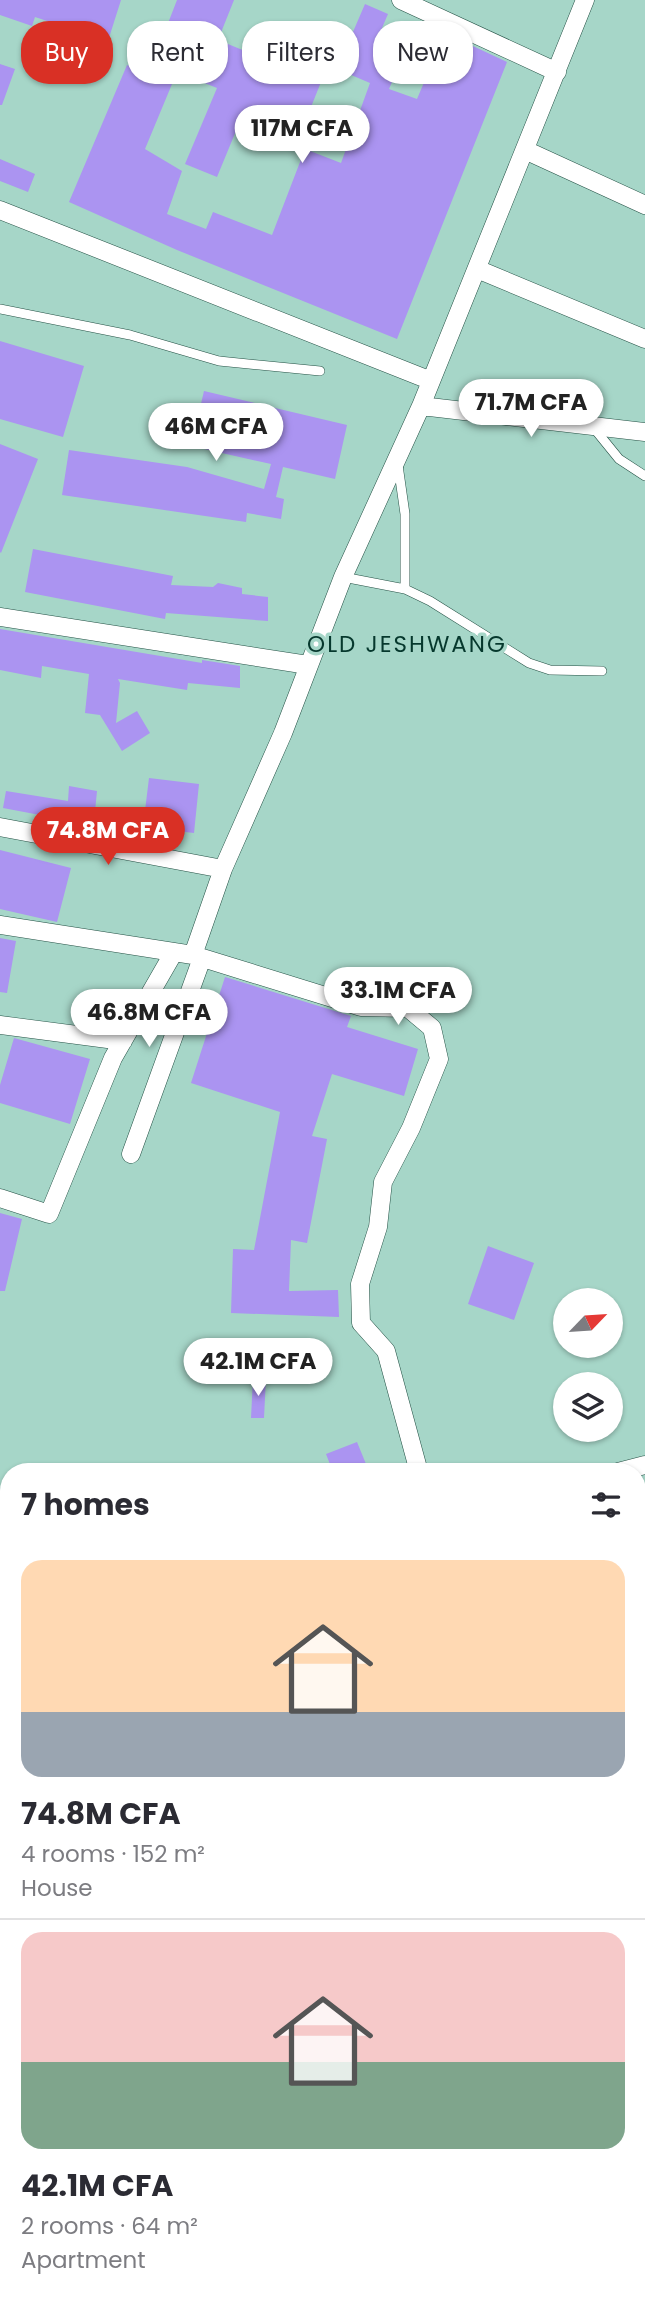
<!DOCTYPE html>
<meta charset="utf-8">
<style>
:root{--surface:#fff;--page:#f2f2f3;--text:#2b2b33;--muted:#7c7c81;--line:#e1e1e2;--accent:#d93025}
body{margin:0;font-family:Poppins,sans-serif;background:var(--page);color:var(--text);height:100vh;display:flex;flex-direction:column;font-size:26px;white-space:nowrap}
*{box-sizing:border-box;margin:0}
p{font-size:23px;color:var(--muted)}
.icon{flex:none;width:38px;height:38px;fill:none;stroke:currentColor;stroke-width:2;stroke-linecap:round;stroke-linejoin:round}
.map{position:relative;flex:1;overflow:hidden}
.sheet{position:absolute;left:0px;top:1463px;width:646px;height:842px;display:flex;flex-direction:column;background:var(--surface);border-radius:28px 28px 0 0;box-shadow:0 2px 5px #0004}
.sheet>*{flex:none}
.hud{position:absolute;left:21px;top:21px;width:604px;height:63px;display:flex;gap:14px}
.needle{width:46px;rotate:65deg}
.tools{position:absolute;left:553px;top:1288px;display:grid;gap:14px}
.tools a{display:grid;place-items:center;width:70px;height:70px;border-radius:50%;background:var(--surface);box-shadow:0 2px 5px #0004;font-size:35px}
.price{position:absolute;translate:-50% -60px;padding:0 16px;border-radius:24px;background:#fff;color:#222;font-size:23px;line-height:46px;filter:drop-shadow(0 2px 4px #0008)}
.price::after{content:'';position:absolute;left:50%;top:42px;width:21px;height:16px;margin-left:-10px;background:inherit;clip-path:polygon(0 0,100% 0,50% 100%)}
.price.on{background:var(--accent);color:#fff}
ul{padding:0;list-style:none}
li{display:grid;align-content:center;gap:14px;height:371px;padding:0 21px}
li+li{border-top:2px solid var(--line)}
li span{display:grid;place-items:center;height:217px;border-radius:21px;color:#555}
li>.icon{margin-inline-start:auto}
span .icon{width:126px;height:126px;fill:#fffc;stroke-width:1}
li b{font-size:30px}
h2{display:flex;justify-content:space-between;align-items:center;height:84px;padding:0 21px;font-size:30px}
.pill{padding:0 24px;border-radius:28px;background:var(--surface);box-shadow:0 2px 5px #0004;font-size:24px;line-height:63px}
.pill.on{background:var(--accent);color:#fff}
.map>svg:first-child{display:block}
.green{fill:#d38b5a}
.water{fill:#889119}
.building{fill:#ab94f1}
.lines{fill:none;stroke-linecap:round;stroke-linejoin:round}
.lane-casing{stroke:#245145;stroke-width:10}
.street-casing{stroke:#245145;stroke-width:19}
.lane{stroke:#fff;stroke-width:9}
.street{stroke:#fff;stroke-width:18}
.labels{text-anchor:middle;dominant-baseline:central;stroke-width:7;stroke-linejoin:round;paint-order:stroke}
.neighbourhood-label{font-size:23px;letter-spacing:2px;fill:#06382d;stroke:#a6d6c8}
</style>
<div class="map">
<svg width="645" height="2304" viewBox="0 0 645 2304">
<rect width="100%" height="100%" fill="#a6d6c8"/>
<path class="green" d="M0,1669L9,1673V1769L0,1759Z
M637,1907L645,1911V2304H0L9,2296H637Z"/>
<path class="water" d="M0,1759L9,1769V2296H49L44,2304H0Z"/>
<path class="building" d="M0,0H121L108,41L35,17L32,26L0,15Z
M177,0H234L218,40L321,82L299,137L243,114L217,177L185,164L217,88L177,72L145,149L182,171L167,214L206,229L213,212L272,235L305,149L341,163L370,83L337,69L365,4L388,14L376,42L382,45L379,52L401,61L389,89L417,99L445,33L507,62L397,339L177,250L69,202L127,65L148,75Z
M0,64L15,69L2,105H0Z
M0,159L35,174L28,192L0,181Z
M0,341L84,366L63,437L0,419Z
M204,391L347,425L335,479L283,467L276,497L284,499L281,519L247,513L246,522L62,495L69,450L187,467L264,489L271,464L191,446Z
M0,444L38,459L1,553L0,552Z
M33,549L173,576L171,585L213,587L218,583L242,588V594L268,597V621L166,613L165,619L25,592Z
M0,629L202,663V660L240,666V688L188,683L187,690L118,679L120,683L116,723L137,711L150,733L122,751L100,715L85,713L89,674L42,666L41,678L0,670Z
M149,778L199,784L194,833L143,827Z
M69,786L97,791L94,822L62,813L61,819L3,808L6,791L68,801Z
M0,850L71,868L57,922L0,909Z
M0,938L16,941L7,993L0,992Z
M225,977L351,1016L347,1027L418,1049L404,1096L332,1074L312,1136L327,1139L307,1243L291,1240L289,1291L338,1290L339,1317L231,1313L233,1249L254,1250L280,1112L191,1083Z
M14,1038L90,1059L70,1124L0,1103V1085Z
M0,1213L22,1219L5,1291H0Z
M488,1246L534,1263L514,1320L468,1304Z
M253,1377L266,1378L264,1418H251Z
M357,1442L366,1464L345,1472H333L326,1454Z"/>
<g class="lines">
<defs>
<path id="lane" d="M0,309L130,335L219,361L320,371
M593,427L619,459L645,476
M398,465L405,514V589
M343,577L405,589L430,601L529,663L550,670L602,671"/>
<path id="street" d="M401,0L557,72
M525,150L645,205
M0,210L429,380
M477,269L645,339
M421,406L645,432
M0,617L308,665
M0,827L223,869
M0,925L193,955L361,1007L408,1008L432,1028L439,1059L411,1128L383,1182L378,1227L360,1284L361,1323L386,1351L419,1472
M193,955L223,869L283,733L343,577L421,406L585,0
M0,1025L123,1041
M131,1154L202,958
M0,1198L49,1214L113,1058L174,952
M618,1472L645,1465
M0,1661L9,1666
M0,1680L9,1677"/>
</defs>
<use href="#lane" class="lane-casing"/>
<use href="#street" class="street-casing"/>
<use href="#lane" class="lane"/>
<use href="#street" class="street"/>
</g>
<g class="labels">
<g class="neighbourhood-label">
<text x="407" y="644">OLD JESHWANG</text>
</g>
</g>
</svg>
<div class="tools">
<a><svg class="needle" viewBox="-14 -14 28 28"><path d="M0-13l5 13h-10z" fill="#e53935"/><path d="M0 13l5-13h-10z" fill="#7c7c81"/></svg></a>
<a><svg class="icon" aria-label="layers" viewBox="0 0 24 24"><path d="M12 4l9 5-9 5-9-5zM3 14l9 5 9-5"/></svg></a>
</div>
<b class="price" style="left:302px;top:165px">117M CFA</b>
<b class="price" style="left:531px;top:439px">71.7M CFA</b>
<b class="price" style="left:216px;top:463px">46M CFA</b>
<b class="price on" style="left:108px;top:867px">74.8M CFA</b>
<b class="price" style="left:398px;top:1027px">33.1M CFA</b>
<b class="price" style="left:149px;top:1049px">46.8M CFA</b>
<b class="price" style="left:258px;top:1398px">42.1M CFA</b>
<div class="hud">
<a class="pill on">Buy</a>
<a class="pill">Rent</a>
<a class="pill">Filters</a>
<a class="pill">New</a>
</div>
<section class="sheet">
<h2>7 homes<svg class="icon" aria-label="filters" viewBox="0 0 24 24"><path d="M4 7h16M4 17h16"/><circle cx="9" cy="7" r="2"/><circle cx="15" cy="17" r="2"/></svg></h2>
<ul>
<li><span style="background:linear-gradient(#ffd9b3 70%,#9aa5b1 0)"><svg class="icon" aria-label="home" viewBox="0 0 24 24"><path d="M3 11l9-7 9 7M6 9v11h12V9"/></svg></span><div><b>74.8M CFA</b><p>4 rooms · 152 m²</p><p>House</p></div></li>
<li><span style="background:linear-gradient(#f6c9c9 60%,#7fa58c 0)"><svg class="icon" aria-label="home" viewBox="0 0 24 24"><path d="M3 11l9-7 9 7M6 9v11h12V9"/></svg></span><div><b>42.1M CFA</b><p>2 rooms · 64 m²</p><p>Apartment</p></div></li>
</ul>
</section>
</div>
